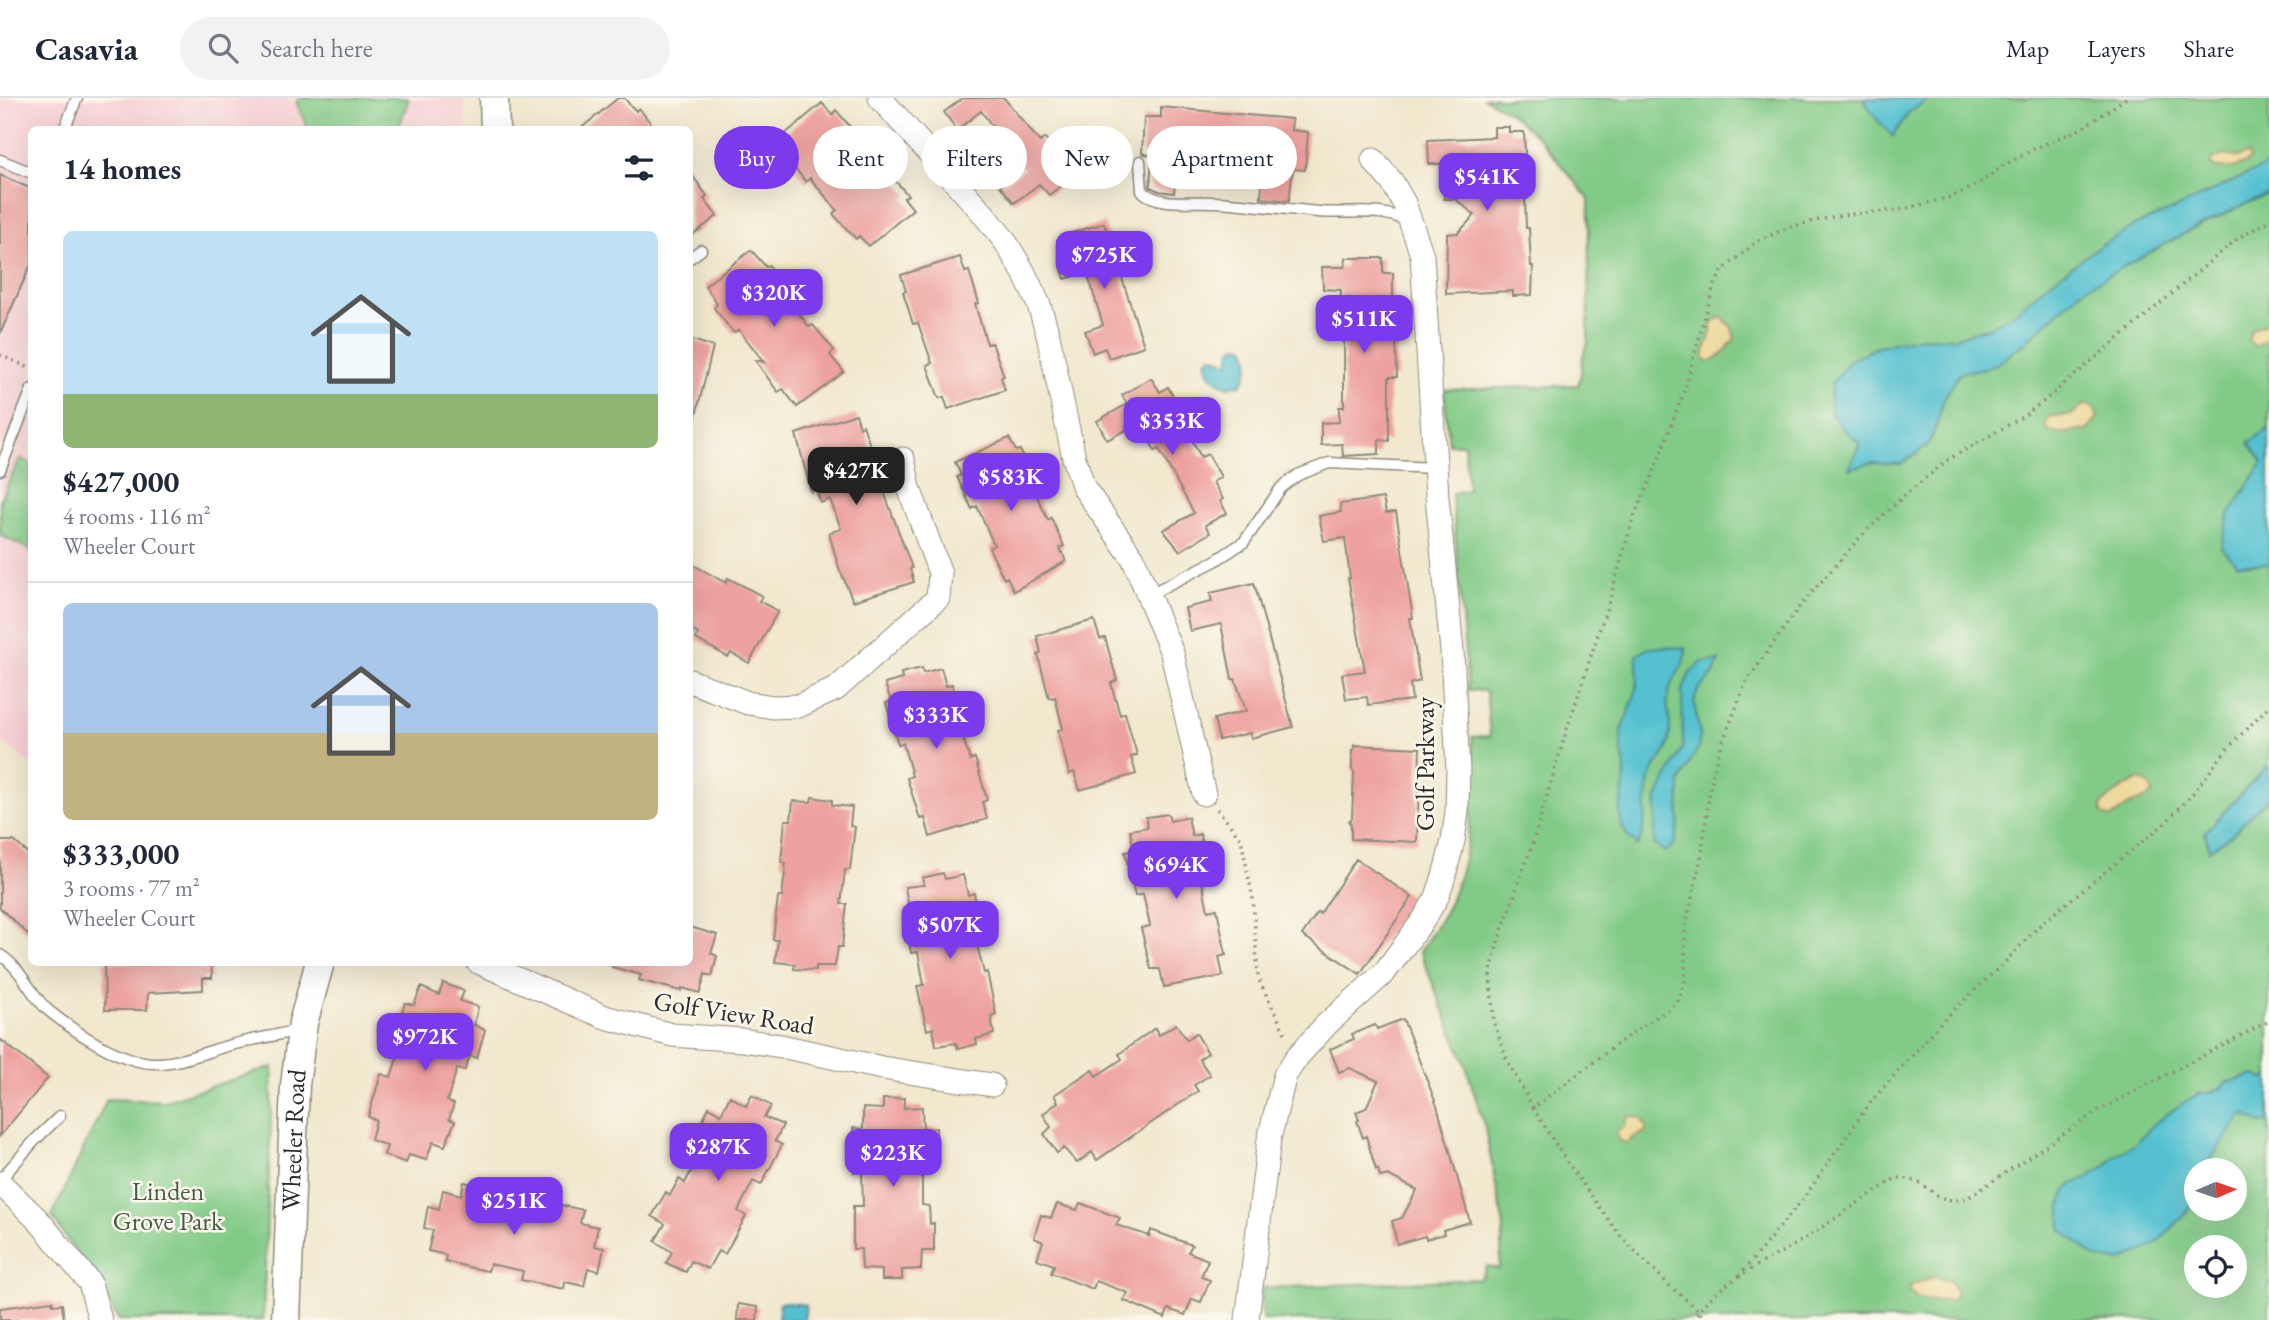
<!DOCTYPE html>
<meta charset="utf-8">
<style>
:root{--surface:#fff;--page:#f2f2f3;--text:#1f2937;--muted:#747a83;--line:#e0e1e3;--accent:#7c3aed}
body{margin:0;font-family:"EB Garamond",serif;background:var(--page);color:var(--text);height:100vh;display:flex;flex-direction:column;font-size:26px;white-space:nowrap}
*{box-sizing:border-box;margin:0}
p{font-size:23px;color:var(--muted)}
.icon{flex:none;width:38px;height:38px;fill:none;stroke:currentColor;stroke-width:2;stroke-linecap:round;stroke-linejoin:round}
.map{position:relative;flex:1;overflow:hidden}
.side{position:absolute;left:28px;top:28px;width:665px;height:840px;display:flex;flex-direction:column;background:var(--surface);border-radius:10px;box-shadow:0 7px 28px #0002}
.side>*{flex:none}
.banner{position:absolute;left:714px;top:28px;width:665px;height:63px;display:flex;gap:14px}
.needle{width:46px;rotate:88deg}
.tools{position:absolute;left:2184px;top:1060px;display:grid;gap:14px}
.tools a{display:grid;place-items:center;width:63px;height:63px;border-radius:50%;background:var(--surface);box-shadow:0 7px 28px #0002;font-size:35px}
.price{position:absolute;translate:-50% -60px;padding:0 16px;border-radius:14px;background:var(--accent);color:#fff;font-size:23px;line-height:46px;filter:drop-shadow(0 2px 4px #0008)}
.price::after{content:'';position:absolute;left:50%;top:42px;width:21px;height:16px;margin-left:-10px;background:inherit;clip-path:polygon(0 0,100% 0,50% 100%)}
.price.current{background:#222;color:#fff}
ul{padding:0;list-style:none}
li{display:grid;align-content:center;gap:14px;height:371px;padding:0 35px}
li+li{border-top:2px solid var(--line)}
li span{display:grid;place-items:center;height:217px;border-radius:10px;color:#555}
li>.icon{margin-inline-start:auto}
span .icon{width:126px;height:126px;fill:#fffc;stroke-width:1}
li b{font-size:30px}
h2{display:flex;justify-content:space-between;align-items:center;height:84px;padding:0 35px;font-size:30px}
.tag{padding:0 24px;border-radius:32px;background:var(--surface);box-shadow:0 7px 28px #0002;font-size:24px;line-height:63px}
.tag.current{background:var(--accent);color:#fff}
header{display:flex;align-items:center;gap:42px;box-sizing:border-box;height:98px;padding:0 35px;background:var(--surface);border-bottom:2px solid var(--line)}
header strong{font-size:33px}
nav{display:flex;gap:38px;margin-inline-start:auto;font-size:24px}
.search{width:490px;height:63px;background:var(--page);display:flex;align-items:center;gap:18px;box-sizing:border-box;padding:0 24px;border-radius:38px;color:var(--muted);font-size:26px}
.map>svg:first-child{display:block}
.built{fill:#f7cfd4}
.green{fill:#82cb87;stroke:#567b59;stroke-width:2;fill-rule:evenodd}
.sand{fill:#eeda9e;stroke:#8c8264;stroke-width:2}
.water{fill:#55c1d0;stroke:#40767e;stroke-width:2}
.building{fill:#eea29f}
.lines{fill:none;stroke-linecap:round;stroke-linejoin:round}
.service-casing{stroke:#8e8a7c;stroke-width:13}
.minor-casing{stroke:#8e8a7c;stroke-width:25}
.tertiary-casing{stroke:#8e8a7c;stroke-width:31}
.path{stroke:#8e8a7c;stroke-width:3.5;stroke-dasharray:2 5;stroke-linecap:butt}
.service{stroke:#fff;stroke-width:10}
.minor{stroke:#fff;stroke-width:23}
.tertiary{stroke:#fff;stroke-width:28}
.labels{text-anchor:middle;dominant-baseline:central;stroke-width:5;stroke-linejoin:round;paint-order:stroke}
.street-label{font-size:26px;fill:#2b2b2b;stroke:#fbf7ec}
.park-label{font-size:26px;fill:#455b47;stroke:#fbf7ec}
</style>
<header>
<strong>Casavia</strong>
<div class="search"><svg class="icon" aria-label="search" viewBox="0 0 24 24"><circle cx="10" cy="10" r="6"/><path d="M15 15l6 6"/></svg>Search here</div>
<nav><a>Map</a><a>Layers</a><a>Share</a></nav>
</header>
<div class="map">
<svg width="2269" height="1222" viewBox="0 0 2269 1222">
<rect width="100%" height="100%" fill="#fbf7ec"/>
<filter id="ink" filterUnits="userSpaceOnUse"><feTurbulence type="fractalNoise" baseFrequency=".0143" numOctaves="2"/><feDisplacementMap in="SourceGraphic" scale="14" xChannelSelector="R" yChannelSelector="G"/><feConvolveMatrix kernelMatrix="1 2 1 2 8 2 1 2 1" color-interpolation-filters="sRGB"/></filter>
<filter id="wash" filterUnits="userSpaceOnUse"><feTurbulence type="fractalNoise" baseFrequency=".00686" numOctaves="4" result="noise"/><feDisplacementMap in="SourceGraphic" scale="28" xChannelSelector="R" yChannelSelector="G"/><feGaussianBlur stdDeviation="1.57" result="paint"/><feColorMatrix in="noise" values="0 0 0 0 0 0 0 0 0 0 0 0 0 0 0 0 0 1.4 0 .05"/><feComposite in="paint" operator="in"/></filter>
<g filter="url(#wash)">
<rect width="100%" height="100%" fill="#f1e8ce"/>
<path class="built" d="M0,0H464L466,31L32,32L31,667L0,641Z"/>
<path class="green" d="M298,0H409L398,31L308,32L297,6Z
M1484,0H2269V1222H1262V1190L1480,1181L1487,1168L1499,1171L1504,1129L1485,1030L1465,965L1420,854C1428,840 1438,826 1446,812C1472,760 1475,696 1472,639L1490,638L1486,593L1468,592L1452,395L1468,392L1464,346H1449L1444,292L1578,287C1584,272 1580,256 1588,245L1589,101L1540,41L1509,14ZM2196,1073H2235V1111H2196ZM2196,1150H2235V1188H2196Z
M20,360L31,366V452L0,437V403Z
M273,969L263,1222H119L52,1118L107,1001L165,1003Z"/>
<path class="sand" d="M2248,56L2250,62C2241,70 2222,73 2211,68V63L2222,57L2237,59Z
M1722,219L1732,230L1735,240L1721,258L1709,264L1704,260C1705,247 1712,237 1713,224Z
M2266,225L2269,227V239L2256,249L2248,242L2252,232Z
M2085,306L2094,310L2098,320L2086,332C2072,333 2055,340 2046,330V324L2051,318L2071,317Z
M2137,682C2146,683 2150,686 2153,695C2145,704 2135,703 2126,709C2119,713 2118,717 2110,720L2102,715L2101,708C2110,696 2125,690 2137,682Z
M1628,1018L1641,1020L1647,1030L1644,1035L1633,1039L1627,1046L1617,1041L1616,1035L1625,1028Z
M1935,1179L1951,1184L1956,1194L1952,1202C1938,1202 1915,1208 1909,1190L1913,1186Z"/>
<path class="water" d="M1864,0H1931L1909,14L1893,38C1881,28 1870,15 1864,0Z
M2269,66V95L2191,132L2085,190L2024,245L1994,268L1960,275L1944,300L1936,329L1927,348L1901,366L1871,365L1849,371L1860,345L1843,331L1830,313L1831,286L1850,262L1879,248L1922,239L1954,240L1989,229L2017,213L2045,188L2094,152L2134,128L2177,110Z
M1237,247L1244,248C1253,259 1249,276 1241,286L1228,289L1212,279L1205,265L1208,260L1213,258L1229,265L1231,253Z
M2269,330V466H2237L2221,449L2229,417L2263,364L2249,345Z
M1663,549L1686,550C1686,570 1675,574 1670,590C1664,605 1671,619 1670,634C1669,660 1657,659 1651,678C1644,701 1648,727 1637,748C1607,722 1626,702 1625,672C1625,662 1620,650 1621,640C1621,628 1634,605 1637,589C1639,578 1636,567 1637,557L1649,550Z
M1719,563L1713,577L1698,592L1694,604L1700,637L1698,650L1680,684L1679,725L1675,745L1666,754L1654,747L1657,700L1683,649L1682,593L1690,575L1702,564Z
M2269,666V699L2231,737L2209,752L2205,734Z
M2256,977L2264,981L2269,978V1024L2261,1025L2243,1016L2208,1065L2205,1073H2196V1101L2185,1117L2158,1144L2140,1155L2119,1163L2096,1160L2061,1131V1108L2064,1095L2073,1086L2087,1080L2105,1068L2115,1058L2135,1046L2153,1027L2177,1009L2200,995H2209L2220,991L2227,984Z
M780,1204L806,1207L804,1222H778Z"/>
<g id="blocks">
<path class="building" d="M618,0H624L636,13L639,10L656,32H579Z
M963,0H1004L1040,44L1045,40L1074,78L1049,97L1039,86L1014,105L1000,88L1024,71L981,13L957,32L944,14Z
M822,5L832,17L836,12L858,38L854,43L881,74L884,70L908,97L904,100L913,111L869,148L859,138L856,141L833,116L837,112L810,80L806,84L784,57L788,53L778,42Z
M1161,9L1292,21L1291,32L1308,34L1305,72L1293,71L1289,103L1261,100L1263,68L1228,64V67L1215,65L1214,68L1177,64L1174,95L1159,93L1150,89L1152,58L1142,55L1144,19H1161Z
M1494,29H1509V34H1524L1527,101H1525L1526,130H1529L1531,168H1533L1532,197L1513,198V193L1446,196L1447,136L1458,135L1475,117L1455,101H1444L1443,66H1429L1428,42L1494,39Z
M690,74L707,98L704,101L717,118L690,139Z
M0,77L32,91V164L0,236Z
M1104,125L1144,248L1109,260L1105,250L1093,255L1085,233L1103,227L1087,174L1065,181L1060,164L1076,157L1068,136Z
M751,152L766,169L769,167L789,194L785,197L809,229L813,227L834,252L830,257L844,274L797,309L783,291L778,294L755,262L764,264L739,232L734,235L714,210L717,206L705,188Z
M960,159L965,174L969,173L979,205L975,206L987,246L992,245L1004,278L1001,279L1005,292L948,311L944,299L939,300L927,267L932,265L918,225L913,226L903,194L906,193L901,177Z
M1346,160H1383V175H1393V237H1396L1397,279H1389V343L1379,342V356L1343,358L1342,346L1321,347V325L1339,324V309H1344V212H1340L1341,192L1323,191L1322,169H1345Z
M690,241L713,249L695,321L690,320Z
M1151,280L1160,294L1168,289L1177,305L1173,307L1201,359L1208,356L1221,379L1213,384L1223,401L1220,403L1227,415L1205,427L1210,435L1180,453L1163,432L1194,415L1159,351L1155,353L1140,325L1107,342L1097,323L1127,306L1122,297Z
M856,316L860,329L863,327L878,371L876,372L912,470L910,471L914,484L853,503L839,470L829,435L841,431L830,401L821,405L816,392L811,394L796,336Z
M1009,340L1016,353L1020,352L1034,382L1030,384L1048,422L1051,420L1064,448L1060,450L1066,463L1014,493L1007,479L1004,481L989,450L994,447L977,408L972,411L957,379L961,377L955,364Z
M1383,400L1386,415L1396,414L1413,520H1410L1420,583L1410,586L1412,602L1368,607L1367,599L1346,601L1342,576L1365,573L1348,480H1350L1345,440L1324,443L1319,418L1341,414L1340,406Z
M690,465L726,485L728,480L762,498L759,503L778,513L749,565L731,555L728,559L696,541L698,536L690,531Z
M1254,485L1293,629L1251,640L1250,635L1219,642L1214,621L1246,613L1235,581H1232L1221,526L1190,533L1185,510L1212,504L1210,495Z
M1094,522L1100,541L1105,540L1117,582L1111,585L1120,617L1125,615L1137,657L1131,659L1136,676L1080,692L1074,674L1069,676L1058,632L1063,631L1055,599L1049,600L1038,557L1041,555L1037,538Z
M922,570L923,575L941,570L946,588L952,586L965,628L960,630L970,662L975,660L987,702L982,704L987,721L930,739L925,720L920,721L907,680L912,678L903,645L898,646L886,605L891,603L885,586L902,581L901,575Z
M1354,647L1420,650L1417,744L1351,741V727L1349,723L1352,720L1354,674L1352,671V652H1354Z
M812,699L832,702V707L852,709L850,728L855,729L850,772H845L841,806H847L842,849H838L835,868H816V872L794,871L795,866L775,864L778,842H773L778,799H782L786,765L781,764L785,722H791L793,703L811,704Z
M1168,716L1170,723L1188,719L1192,738L1200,736L1209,781L1202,783L1208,813L1217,811L1226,857L1219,859L1223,878L1164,889L1160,871H1151L1141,830L1150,828L1143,796L1135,798L1125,754L1134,752L1130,732L1148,729L1146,719Z
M0,743H14L32,759V840L0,810Z
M1356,761L1412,799L1360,876L1302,837L1318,814L1320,816Z
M943,775L945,781L963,777L968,797L974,795L983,840L976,843L984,875L987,874L996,916L991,918L994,936L976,941L977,946L958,951L956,945L936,948L933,930L927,932L917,888L924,887L918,854L911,855L903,811L909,810L905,789L924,787L922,780Z
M690,829L717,837L711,855L717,858L712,878L705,876L700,895L682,890L681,893L639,882L641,877L612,869L613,864H690Z
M104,864H211L212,880H203V892L148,895L147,912H105Z
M443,885L464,893L460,903L478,909L474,927L485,932L477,960L470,958L465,972L457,971L447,1003L454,1006L449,1021L455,1023L445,1048L433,1044L426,1062L409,1057L406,1065L384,1057L387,1048L371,1042L376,1022L368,1019L381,976L391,979L401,948L392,945L405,905L414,907L421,889L439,897Z
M1403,921L1437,1008L1470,1124L1443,1132L1444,1136L1426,1141L1425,1138L1397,1146L1392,1123L1402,1120L1417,1092L1388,1077L1380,1079L1378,1071L1376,1072L1366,1038L1363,1040L1357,1023L1359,1022L1356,1014L1366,1010L1378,983L1350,970L1339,974L1330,951L1354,941L1352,936L1375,927L1377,931Z
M1176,926L1187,942L1196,935L1208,955L1199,961L1210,977L1194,987L1198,993L1097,1062L1092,1054L1077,1065L1064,1050L1057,1055L1044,1036L1051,1029L1043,1016L1058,1004L1054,997L1092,972L1096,978L1122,961L1119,956L1155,930L1159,937Z
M0,941L48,980L0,1038Z
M752,997L771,1008L764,1019L783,1027L775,1043L782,1047L761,1087L753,1083L738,1113L746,1118L725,1156L718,1153L708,1171L691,1163L686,1174L666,1165L672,1154L655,1143L665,1126L652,1118L666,1094L670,1097L679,1081L685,1085L700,1056L693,1051L700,1037L696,1035L709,1009L721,1016L730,998L746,1008Z
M904,1000V1010L922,1009L923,1031L936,1030V1057L932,1058V1074H922V1107L929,1108L930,1126L934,1125V1153H922L921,1171L902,1172V1182H882V1172L862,1171L861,1151H853V1108H863L862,1073L854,1074L853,1030L863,1031V1010L883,1011V1001Z
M464,1084L491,1090L490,1095L506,1099L504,1107L537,1115L539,1107L555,1111L556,1106L583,1112L580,1125L598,1129L594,1148L604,1150L599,1173L588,1170L584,1188L565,1184L564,1191L521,1182L523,1173L490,1166L488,1173L472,1170L445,1163L446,1157L428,1153L433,1132L424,1130L428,1108L439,1111L443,1092L461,1097Z
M1080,1105L1120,1120L1116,1127L1149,1138L1151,1132L1192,1147L1188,1154L1208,1162L1201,1179L1210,1182L1201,1204L1192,1201L1185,1217L1168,1211L1165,1220L1123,1202L1128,1195L1096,1183L1093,1191L1051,1175L1054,1167L1037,1161L1043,1144L1034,1140L1041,1117L1051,1120L1057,1106L1077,1112Z
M52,1203L53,1207L62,1206L64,1222H0V1210Z
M738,1206L758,1209L757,1222H737Z"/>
</g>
</g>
<g filter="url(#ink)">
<use href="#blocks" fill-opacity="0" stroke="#8e8a7c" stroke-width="2"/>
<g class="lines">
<defs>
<path id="service" d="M64,32L77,0
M0,62L32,75
M1140,63L1142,93C1159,109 1194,102 1216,104C1250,106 1284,111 1318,114C1347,117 1382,108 1408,124
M690,160L701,152
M0,372L32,291
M1148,497L1215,463L1244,444L1281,390L1298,377L1329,365L1435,370
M0,857C23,871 30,897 49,913C75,934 120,964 153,965C179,966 207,953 231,947C254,941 277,937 300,932
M0,1082L36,1041L60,1018"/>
<path id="minor" d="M880,0L982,114L1005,143L1023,173L1039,207L1048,237L1074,360L1084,390L1133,460L1172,555L1204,696
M690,583L748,605L773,609L798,608L836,591L938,500L940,475L909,390L903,361
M478,864L605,919L672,937L742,942L781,948L882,970L992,987
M0,1085L39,1123L90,1185L100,1222
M1247,1222L1269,1041L1285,977L1297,959L1327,926L1384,875L1424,821L1437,799L1444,778L1453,743L1457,713L1458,672L1452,553L1437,398L1422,157L1404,105L1392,84L1373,62"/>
<g id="tertiary">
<path d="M494,0L495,32"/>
<path id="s1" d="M286,1222L295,987L303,925L320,864"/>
</g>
</defs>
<use href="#service" class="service-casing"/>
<use href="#minor" class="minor-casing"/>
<use href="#tertiary" class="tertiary-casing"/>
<path class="path" d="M2126,0L2084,29L2034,51L2003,68L1975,88L1951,99L1899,112L1841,117L1789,129L1756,144L1723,172L1713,190L1685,290L1654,374L1633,421L1611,497L1567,631L1533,744L1499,840L1490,877L1494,925L1507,962L1533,1010L1636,932L1677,906L1685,883V832L1702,755L1710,690L1717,659L1746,584L1800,508L1865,434L1906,396L1949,361L2022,319L2044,303L2238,140L2269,123
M0,257L32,271
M1217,711L1241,741L1253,801L1258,880L1287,939
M1533,1010L1569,1067L1622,1140L1668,1186L1698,1212L1705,1222
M1739,1178L1803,1101L1870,1005L1941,924L2007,862L2042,825L2164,726L2190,699L2228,650L2269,608
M1693,1222C1712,1186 1767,1164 1801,1143C1833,1123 1864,1100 1896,1080C1927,1079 1930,1101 1953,1102C1958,1103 1964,1100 1969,1099L2099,1012L2269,923"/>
<use href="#service" class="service"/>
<use href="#minor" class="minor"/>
<use href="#tertiary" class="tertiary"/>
</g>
</g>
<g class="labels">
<g class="street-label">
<text transform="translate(1425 666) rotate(-90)">Golf Parkway</text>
<text transform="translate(734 915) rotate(9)">Golf View Road</text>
<text stroke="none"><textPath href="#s1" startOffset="180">Wheeler Road</textPath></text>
</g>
<g class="park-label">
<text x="168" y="1093">Linden<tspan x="168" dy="30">Grove Park</tspan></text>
</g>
</g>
</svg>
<div class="tools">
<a><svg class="needle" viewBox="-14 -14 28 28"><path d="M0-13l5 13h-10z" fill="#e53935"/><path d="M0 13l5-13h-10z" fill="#747a83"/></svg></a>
<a><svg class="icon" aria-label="locate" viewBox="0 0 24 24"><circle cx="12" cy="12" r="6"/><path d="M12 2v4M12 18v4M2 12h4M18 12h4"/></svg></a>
</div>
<b class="price" style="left:1487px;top:115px">$541K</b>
<b class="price" style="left:1104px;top:193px">$725K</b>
<b class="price" style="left:774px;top:231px">$320K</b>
<b class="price" style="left:1364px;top:257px">$511K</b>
<b class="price" style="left:1172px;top:359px">$353K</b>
<b class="price current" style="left:856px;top:409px">$427K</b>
<b class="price" style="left:1011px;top:415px">$583K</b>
<b class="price" style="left:936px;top:653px">$333K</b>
<b class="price" style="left:1176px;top:803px">$694K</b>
<b class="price" style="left:950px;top:863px">$507K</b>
<b class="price" style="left:425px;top:975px">$972K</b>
<b class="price" style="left:718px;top:1085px">$287K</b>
<b class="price" style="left:893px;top:1091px">$223K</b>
<b class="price" style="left:514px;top:1139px">$251K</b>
<div class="banner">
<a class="tag current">Buy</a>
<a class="tag">Rent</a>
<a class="tag">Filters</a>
<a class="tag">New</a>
<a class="tag">Apartment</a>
</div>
<section class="side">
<h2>14 homes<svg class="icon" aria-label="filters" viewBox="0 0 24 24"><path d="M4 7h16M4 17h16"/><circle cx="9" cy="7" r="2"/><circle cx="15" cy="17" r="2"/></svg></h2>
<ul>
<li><span style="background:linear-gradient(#bfe0f5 75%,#8fb573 0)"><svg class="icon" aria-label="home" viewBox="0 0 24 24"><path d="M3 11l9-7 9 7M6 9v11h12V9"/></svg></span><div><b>$427,000</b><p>4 rooms · 116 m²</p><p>Wheeler Court</p></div></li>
<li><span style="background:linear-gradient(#a9c7e8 60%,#c2b280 0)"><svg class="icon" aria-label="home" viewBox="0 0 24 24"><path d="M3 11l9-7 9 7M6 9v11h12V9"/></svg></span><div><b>$333,000</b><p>3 rooms · 77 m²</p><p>Wheeler Court</p></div></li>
</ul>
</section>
</div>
